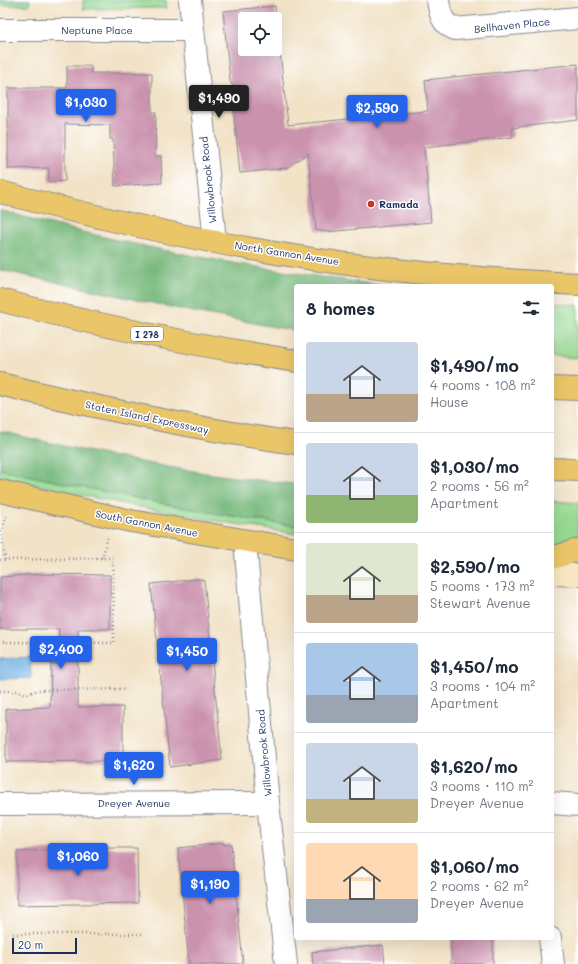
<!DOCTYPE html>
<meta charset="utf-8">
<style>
:root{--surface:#fff;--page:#f2f2f3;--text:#1f2937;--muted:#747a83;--line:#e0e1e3;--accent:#2563eb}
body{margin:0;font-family:Mali,sans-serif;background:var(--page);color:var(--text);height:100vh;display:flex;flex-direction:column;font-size:15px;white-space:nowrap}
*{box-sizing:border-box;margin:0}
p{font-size:13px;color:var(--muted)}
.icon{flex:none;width:22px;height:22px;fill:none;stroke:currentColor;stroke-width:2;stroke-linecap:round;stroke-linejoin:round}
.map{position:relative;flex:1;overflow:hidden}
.side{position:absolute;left:294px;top:284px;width:260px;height:656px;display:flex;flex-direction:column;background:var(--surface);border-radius:4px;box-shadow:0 4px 16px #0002}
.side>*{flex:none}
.controls{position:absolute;left:238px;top:12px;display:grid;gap:8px}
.controls a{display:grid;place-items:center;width:44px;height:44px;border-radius:4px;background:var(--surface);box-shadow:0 4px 16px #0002;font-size:20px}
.scale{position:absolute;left:12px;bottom:10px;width:65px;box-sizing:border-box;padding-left:4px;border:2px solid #1b2f5e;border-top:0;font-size:11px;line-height:14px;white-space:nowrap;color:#1b2f5e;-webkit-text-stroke:3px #fff;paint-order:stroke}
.price{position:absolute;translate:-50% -34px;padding:0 9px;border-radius:4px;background:var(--accent);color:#fff;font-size:13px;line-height:26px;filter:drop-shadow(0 1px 2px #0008)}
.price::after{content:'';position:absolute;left:50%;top:24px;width:12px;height:9px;margin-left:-6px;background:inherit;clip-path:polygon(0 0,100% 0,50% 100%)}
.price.selected{background:#222;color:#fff}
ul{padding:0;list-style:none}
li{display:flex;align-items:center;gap:12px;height:100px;padding:0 12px}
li+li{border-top:1px solid var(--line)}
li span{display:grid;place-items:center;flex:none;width:112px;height:80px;border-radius:4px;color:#555}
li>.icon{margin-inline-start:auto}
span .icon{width:48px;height:48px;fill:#fffc;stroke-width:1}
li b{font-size:17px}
h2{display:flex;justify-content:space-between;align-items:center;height:48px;padding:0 12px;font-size:17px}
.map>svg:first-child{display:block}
.green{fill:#96d991;stroke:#588478}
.forest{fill:#78b97b;stroke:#4a746c}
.water{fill:#72b3e6;stroke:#4671a2}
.building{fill:#cb92ae;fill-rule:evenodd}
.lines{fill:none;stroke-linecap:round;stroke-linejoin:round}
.minor-casing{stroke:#868892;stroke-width:24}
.tertiary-casing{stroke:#868892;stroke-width:24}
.secondary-casing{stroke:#868892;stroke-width:24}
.primary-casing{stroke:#868892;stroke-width:24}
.motorway-casing{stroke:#868892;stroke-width:24}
.path{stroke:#868892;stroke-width:2.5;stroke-dasharray:1 3;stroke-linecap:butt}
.minor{stroke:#fff;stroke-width:22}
.tertiary{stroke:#fff;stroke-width:22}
.secondary{stroke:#f7e8c3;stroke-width:22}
.primary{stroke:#eac669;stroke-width:22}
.motorway{stroke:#eac669;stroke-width:22}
.poi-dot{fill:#c8321e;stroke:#fff;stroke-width:1.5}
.labels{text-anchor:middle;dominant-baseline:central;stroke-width:3;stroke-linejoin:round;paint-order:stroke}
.shield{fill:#fff;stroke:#5f6d8e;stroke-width:1}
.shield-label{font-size:9px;font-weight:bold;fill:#1b2f5e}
.street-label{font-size:10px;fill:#1b2f5e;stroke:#fff}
.poi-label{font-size:10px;font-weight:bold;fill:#1b2f5e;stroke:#fff;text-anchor:start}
</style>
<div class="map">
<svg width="578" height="964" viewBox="0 0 578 964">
<rect width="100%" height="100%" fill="#fff"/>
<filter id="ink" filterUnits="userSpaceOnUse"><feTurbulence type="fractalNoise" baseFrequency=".025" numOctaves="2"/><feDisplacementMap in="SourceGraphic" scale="8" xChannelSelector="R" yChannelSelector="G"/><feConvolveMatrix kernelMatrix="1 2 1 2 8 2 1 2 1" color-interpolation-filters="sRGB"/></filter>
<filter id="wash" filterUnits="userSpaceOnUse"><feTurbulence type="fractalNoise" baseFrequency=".012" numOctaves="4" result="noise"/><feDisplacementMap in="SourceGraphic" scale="16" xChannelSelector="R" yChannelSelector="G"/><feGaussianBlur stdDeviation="0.9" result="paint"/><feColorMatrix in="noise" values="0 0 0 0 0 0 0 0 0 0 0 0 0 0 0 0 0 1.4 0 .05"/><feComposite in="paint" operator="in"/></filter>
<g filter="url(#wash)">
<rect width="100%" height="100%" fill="#f2e2c6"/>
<path class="green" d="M0,0H30L29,5H0Z
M83,0H166L167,8L83,9Z
M552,303L578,305V358L552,356Z
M0,469C98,491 196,512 296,526V534C197,518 98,501 0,476Z
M552,501L578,503V540L552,544Z"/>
<path class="forest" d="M0,210C126,247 257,269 387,286H296V331L189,311L0,270Z
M0,431C97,455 197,475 296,484V526C196,512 98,491 0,469Z"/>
<path class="water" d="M30,657L31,678L0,679V659Z"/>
<g id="blocks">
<path class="building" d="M275,6L288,125L428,111L425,80L578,64V120L512,128L513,137L424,147L431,222L327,232L316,230L308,153L287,168L240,173L233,105L237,93L230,81L223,11ZM245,19H275V49H245Z
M67,66H91V73H152V112H156L155,156H161L162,183L115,186L113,139H110V125L65,124V181L49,182V168L8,169V88H67Z
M39,574L110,575V629H78V707H123V761L6,762V709L50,707L51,664H58L59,629H0V577Z
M198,579L204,580L222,760L170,767L151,584Z
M224,843V845L231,844L243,964H189L178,848Z
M75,848H137L138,903L17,905V852Z
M451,938H493V964H451Z
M383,945L385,964H313L312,952Z"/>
</g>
</g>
<g filter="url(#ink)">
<use href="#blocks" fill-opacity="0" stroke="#868892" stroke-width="1"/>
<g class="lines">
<defs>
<path id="minor" d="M438,0C440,14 442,24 455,29L578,18
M0,30H193
M552,803L578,805
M0,804L268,803
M550,938L553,964"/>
<path id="tertiary" d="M190,0L215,241
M245,541L268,803L286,964"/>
<path id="secondary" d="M552,574L578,575"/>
<path id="primary" d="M0,192C124,225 251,253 379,268C445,276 512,281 578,284
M0,491L131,521L296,549"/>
<path id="motorway" d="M0,300C98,326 196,345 296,361
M0,384C98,408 196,429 296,443
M552,388L578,389
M552,469L578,470
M552,558L578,550"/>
</defs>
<use href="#minor" class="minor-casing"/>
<use href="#tertiary" class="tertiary-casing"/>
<use href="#secondary" class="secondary-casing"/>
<use href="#primary" class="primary-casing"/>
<use href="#motorway" class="motorway-casing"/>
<path class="path" d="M102,558L108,537
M0,560L113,558L114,643L0,642
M5,560L1,532L7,515
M0,691H18L27,694L38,690L126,689
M13,934H144"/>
<use href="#minor" class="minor"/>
<use href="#tertiary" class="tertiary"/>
<use href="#secondary" class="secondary"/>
<use href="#primary" class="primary"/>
<use href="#motorway" class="motorway"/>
</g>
</g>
<circle class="poi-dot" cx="371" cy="204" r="4"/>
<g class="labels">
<rect class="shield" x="131" y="327" width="32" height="14" rx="3"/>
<g class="shield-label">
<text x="147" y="334">I 278</text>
</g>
<g class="street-label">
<text transform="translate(512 25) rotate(-6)">Bellhaven Place</text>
<text x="97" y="30">Neptune Place</text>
<text transform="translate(208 180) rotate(-96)">Willowbrook Road</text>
<text transform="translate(287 253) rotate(9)">North Gannon Avenue</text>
<text transform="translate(147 417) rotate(12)">Staten Island Expressway</text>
<text transform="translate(147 523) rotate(11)">South Gannon Avenue</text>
<text transform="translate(264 753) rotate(-95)">Willowbrook Road</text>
<text x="134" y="803">Dreyer Avenue</text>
</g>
<g class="poi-label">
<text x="379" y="204">Ramada</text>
</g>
</g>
</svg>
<div class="controls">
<a><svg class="icon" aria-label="locate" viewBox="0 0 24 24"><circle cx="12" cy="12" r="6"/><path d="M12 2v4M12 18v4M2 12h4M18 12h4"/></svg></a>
</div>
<div class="scale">20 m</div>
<b class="price selected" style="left:219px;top:119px">$1,490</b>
<b class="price" style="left:86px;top:123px">$1,030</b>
<b class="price" style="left:377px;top:129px">$2,590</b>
<b class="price" style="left:61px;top:670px">$2,400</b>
<b class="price" style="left:187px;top:672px">$1,450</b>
<b class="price" style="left:134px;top:786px">$1,620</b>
<b class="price" style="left:78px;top:877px">$1,060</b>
<b class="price" style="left:210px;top:905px">$1,190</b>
<section class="side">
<h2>8 homes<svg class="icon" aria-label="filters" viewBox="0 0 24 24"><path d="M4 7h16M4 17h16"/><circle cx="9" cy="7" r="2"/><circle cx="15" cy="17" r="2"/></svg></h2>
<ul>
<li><span style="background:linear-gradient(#c9d6e8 65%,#b9a48a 0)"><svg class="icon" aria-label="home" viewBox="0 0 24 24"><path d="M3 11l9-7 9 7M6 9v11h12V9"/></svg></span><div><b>$1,490/mo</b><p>4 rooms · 108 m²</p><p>House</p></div></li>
<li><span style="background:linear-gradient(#c9d6e8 65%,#8fb573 0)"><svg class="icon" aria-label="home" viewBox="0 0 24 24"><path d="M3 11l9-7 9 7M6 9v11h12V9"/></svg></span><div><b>$1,030/mo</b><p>2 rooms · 56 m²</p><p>Apartment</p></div></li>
<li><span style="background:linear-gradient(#dfe7d0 65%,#b9a48a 0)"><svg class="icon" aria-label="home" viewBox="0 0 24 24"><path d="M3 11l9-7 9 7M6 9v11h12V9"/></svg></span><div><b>$2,590/mo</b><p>5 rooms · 173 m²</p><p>Stewart Avenue</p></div></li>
<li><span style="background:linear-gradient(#a9c7e8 65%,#9aa5b1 0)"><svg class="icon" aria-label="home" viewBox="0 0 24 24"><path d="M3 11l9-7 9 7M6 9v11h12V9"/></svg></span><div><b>$1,450/mo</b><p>3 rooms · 104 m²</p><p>Apartment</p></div></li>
<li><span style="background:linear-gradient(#c9d6e8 70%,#c2b280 0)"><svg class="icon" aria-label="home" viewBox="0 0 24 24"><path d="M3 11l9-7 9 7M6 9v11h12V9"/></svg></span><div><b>$1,620/mo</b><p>3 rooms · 110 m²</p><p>Dreyer Avenue</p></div></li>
<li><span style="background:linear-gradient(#ffd9b3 70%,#9aa5b1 0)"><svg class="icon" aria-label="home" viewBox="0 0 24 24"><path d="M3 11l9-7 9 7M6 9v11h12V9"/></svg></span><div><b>$1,060/mo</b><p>2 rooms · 62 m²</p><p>Dreyer Avenue</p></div></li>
</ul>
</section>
</div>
